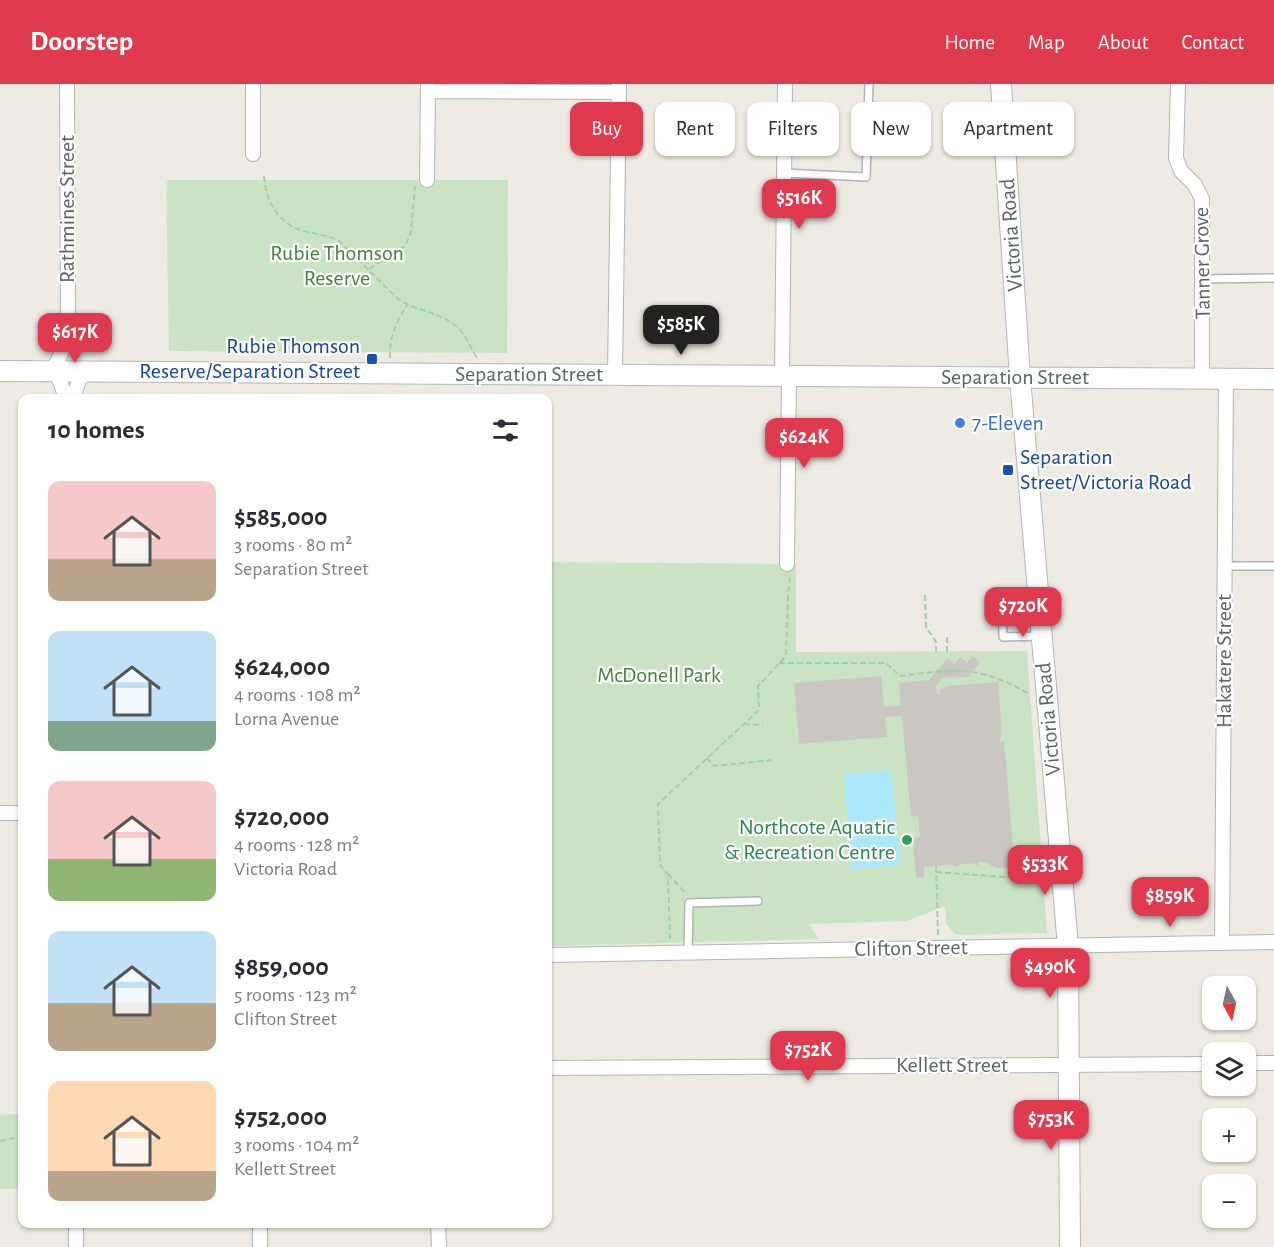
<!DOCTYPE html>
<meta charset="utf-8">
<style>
:root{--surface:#fff;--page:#f2f2f3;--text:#2b2b33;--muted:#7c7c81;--accent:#df3a4d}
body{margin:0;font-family:"Alegreya Sans",sans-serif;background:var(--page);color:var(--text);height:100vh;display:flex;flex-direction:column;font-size:22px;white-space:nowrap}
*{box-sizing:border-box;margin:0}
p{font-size:20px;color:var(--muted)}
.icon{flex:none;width:33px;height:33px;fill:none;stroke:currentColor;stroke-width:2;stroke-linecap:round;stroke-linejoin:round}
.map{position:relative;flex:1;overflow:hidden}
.side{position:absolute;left:18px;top:310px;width:534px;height:834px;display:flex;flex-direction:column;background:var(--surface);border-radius:12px;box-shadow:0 2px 4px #0004}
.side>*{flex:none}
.top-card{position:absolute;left:570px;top:18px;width:570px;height:54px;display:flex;gap:12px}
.needle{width:39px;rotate:172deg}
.buttons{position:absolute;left:1202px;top:892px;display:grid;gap:12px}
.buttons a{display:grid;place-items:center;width:54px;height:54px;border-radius:12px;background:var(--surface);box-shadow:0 2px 4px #0004;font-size:30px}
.price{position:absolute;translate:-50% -51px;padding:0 14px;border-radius:12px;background:var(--accent);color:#fff;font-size:20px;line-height:39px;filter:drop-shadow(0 2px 3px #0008)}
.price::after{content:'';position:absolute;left:50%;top:36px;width:18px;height:14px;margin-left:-9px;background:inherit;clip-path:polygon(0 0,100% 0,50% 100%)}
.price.on{background:#222;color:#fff}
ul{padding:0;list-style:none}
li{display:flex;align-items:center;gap:18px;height:150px;padding:0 30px}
li span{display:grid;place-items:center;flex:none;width:168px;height:120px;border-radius:12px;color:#555}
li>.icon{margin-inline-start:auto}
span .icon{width:72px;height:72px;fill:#fffc;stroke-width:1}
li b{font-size:26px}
h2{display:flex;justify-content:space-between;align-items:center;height:72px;padding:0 30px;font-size:26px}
.tag{padding:0 21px;border-radius:12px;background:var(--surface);box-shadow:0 2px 4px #0004;font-size:21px;line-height:54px}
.tag.on{background:var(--accent);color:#fff}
header{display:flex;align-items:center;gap:36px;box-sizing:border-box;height:84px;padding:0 30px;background:var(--accent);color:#fff}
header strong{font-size:28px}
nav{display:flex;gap:33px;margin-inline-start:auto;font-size:21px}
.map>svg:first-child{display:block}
.green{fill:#cae4c3}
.water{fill:#aae7fa}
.building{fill:#cac6c2}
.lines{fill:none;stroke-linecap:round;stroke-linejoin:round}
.lane-casing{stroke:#b0b4b7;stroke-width:10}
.street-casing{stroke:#b0b4b7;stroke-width:16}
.secondary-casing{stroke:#b1b6b9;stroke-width:22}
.path{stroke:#a3cfa6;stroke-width:2;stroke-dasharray:6 3;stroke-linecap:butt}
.lane{stroke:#fff;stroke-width:7}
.street{stroke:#fff;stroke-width:14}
.secondary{stroke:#fff;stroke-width:20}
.transit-dot{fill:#1a4fb4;stroke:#fff;stroke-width:2}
.shop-dot{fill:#3f7fe0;stroke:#fff;stroke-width:2}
.leisure-dot{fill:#2e9e5b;stroke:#fff;stroke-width:2}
.labels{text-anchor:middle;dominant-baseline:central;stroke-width:4.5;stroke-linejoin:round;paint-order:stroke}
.street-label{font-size:22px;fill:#5d6265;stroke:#fff}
.park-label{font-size:22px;fill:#438039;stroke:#fff}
.transit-label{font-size:22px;fill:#164399;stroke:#fff;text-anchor:end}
.shop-label{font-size:22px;fill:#366cbe;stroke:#fff;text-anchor:start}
.leisure-label{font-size:22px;fill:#27864d;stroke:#fff;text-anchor:end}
</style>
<header>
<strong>Doorstep</strong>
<nav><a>Home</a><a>Map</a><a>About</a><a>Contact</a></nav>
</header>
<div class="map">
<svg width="1274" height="1163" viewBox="0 0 1274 1163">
<rect width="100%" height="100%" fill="#eeebe5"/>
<path class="green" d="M166,96H508L507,269L169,267Z
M548,478L796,480V568L1027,567L1047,849L956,851L946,840L945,822L907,837L810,840L818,855L548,862Z
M0,1030H22V1105H0Z"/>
<path class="water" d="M891,686L900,781L852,785L844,690Z"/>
<path class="building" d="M973,572L980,578L968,593L942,594L936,602L937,610H940L939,606L947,602L998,598L1002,649L999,658L1004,657L1014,776H1012L1013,783L996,784L985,778H978V782L972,779L959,781L958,783L950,781L924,783V793L916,794L913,754L920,753L918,732L911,733L902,632L885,633L887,653L799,660L794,599L881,592L884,623L901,621L899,599L929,596L948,574L954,580L960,573L967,579Z"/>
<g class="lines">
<defs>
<path id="lane" d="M783,89L866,93L869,0
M1202,195L1274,194
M1225,482H1274
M1036,510H1002L1003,553L1039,552
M688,868L689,819L758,817"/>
<path id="street" d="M253,0V70
M1178,0L1176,74L1181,87L1195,101L1202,115V295
M428,7L619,8
M427,96L428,0
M615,291L619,0
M782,291L785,0
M66,315L60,297L53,286L66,259L68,237L67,0
M73,315L79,296L88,286
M787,480L789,291
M0,729H22
M1222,859L1226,295
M548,871L1274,858
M1245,979H1274
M548,984L1212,980
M76,1140V1163
M260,1140V1163
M438,1140L439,1163"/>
<path id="secondary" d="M1001,0L1020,294L1068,863L1070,1163
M0,287L1274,295"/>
</defs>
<use href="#lane" class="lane-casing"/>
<use href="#street" class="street-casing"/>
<use href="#secondary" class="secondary-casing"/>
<path class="path" d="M264,92C265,114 277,137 298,145C312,150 325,150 339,157L398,215C415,227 440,228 456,242C466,250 470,263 477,274
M369,185L405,162L411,148L415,102
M390,274C389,253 396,239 407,221
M925,511L926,543L936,558V570
M947,553V570
M779,579H886L900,592C923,589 948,585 971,588C991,590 1011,600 1028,609
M744,640L763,641
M707,674L714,682L773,676
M936,782L938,851
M936,788L1003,793L1044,789
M668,790L686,810
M670,855L668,790L660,781L658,720L759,626L758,602L786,572L788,512L790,493
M0,1057L22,1052"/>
<use href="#lane" class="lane"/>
<use href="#street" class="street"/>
<use href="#secondary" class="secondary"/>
</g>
<g class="transit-dot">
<rect x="366" y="269" width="12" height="12" rx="3"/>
<rect x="1002" y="380" width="12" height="12" rx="3"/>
</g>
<circle class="shop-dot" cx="960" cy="339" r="6"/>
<circle class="leisure-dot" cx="907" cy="756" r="6"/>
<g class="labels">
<g class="street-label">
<text transform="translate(67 125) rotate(-90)">Rathmines Street</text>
<text transform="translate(1011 151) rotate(-94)">Victoria Road</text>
<text transform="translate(1202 179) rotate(-91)">Tanner Grove</text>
<text x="529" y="290">Separation Street</text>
<text x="1015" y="293">Separation Street</text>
<text transform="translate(1224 577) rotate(-90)">Hakatere Street</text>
<text transform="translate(1048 635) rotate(-95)">Victoria Road</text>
<text transform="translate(911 864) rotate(-1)">Clifton Street</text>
<text x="952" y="981">Kellett Street</text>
</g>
<g class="park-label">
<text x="337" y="169">Rubie Thomson<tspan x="337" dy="25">Reserve</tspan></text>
<text x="659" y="591">McDonell Park</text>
</g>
<g class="transit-label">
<text x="360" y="262">Rubie Thomson<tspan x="360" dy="25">Reserve/Separation Street</tspan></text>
<text x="1020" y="373" text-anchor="start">Separation<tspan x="1020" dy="25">Street/Victoria Road</tspan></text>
</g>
<g class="shop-label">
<text x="972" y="339">7-Eleven</text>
</g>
<g class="leisure-label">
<text x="895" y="743">Northcote Aquatic<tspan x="895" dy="25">&amp; Recreation Centre</tspan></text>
</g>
</g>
</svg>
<div class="buttons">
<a><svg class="needle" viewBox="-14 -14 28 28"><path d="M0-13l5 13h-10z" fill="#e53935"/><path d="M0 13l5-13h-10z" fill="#7c7c81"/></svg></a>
<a><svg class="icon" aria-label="layers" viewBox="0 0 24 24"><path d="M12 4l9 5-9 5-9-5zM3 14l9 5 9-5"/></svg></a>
<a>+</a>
<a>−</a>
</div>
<b class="price" style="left:799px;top:146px">$516K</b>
<b class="price on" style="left:681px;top:272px">$585K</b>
<b class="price" style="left:75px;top:280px">$617K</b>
<b class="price" style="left:804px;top:385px">$624K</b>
<b class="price" style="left:1023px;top:554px">$720K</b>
<b class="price" style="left:1045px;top:812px">$533K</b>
<b class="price" style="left:1170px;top:844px">$859K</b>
<b class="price" style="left:1050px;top:915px">$490K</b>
<b class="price" style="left:808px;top:998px">$752K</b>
<b class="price" style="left:1051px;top:1067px">$753K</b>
<div class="top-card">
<a class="tag on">Buy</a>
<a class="tag">Rent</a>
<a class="tag">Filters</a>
<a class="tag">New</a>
<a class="tag">Apartment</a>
</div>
<section class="side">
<h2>10 homes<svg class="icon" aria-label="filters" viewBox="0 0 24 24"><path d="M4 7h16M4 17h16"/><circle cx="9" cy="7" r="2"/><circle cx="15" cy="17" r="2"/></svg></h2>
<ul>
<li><span style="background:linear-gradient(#f6c9c9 65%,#b9a48a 0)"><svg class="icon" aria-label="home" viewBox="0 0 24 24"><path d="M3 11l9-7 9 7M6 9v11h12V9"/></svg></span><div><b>$585,000</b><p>3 rooms · 80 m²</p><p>Separation Street</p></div></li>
<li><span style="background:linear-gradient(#bfe0f5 75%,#7fa58c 0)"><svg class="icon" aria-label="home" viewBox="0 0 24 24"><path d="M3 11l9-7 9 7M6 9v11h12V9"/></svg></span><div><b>$624,000</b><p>4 rooms · 108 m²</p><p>Lorna Avenue</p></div></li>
<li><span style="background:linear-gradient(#f6c9c9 65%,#8fb573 0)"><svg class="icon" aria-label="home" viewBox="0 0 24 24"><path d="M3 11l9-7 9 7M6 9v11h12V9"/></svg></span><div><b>$720,000</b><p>4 rooms · 128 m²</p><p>Victoria Road</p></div></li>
<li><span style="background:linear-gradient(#bfe0f5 60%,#b9a48a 0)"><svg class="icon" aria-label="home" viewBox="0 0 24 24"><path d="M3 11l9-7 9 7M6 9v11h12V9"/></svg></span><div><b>$859,000</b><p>5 rooms · 123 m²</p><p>Clifton Street</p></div></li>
<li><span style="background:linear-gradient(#ffd9b3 75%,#b9a48a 0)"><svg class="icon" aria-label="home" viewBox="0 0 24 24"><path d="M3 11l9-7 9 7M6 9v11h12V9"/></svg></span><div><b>$752,000</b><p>3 rooms · 104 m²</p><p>Kellett Street</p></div></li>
</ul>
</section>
</div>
